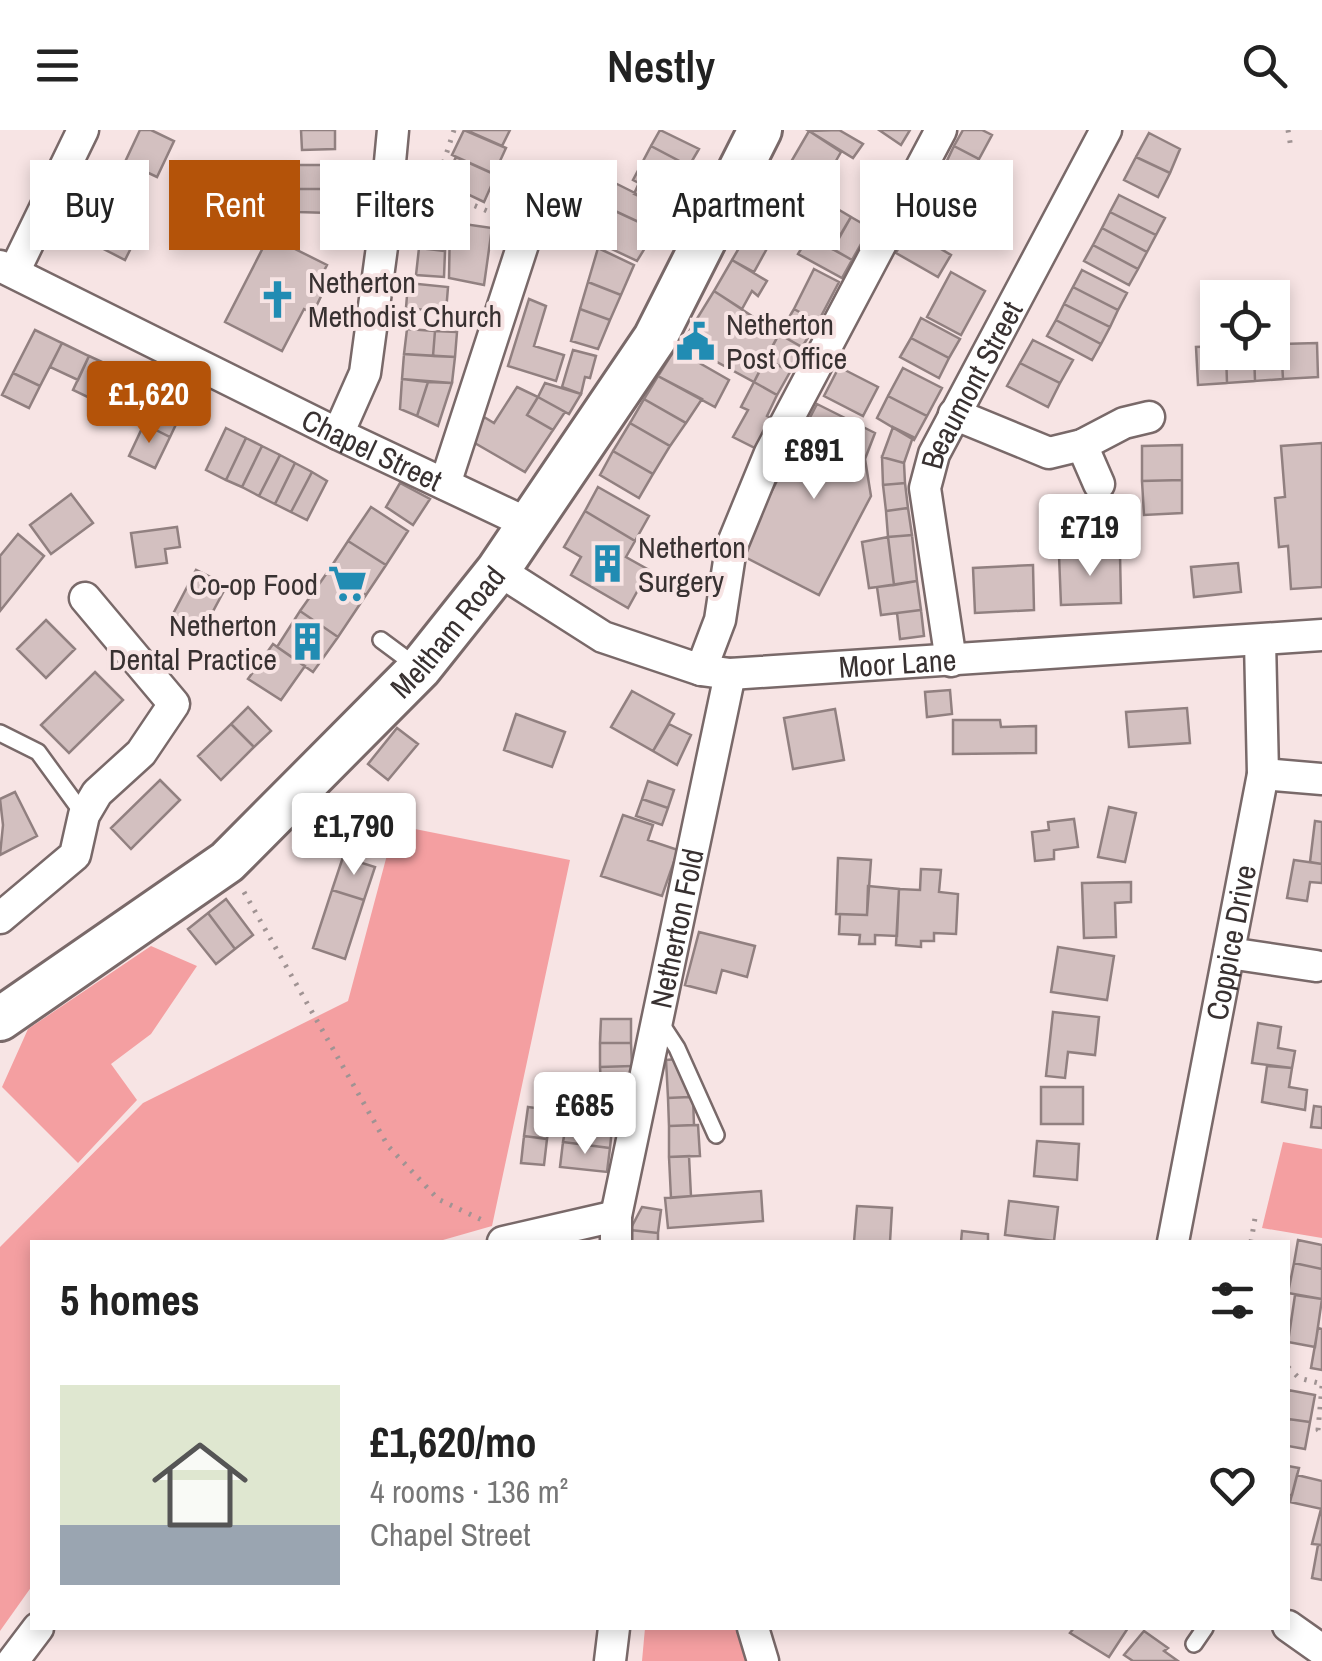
<!DOCTYPE html>
<meta charset="utf-8">
<style>
:root{--surface:#fff;--page:#f2f2f2;--text:#222;--muted:#767676;--accent:#b45309}
body{margin:0;font-family:"Archivo Narrow",sans-serif;background:var(--page);color:var(--text);height:100vh;display:flex;flex-direction:column;font-size:38px;white-space:nowrap}
*{box-sizing:border-box;margin:0}
p{font-size:32px;color:var(--muted)}
.icon{flex:none;width:55px;height:55px;fill:none;stroke:currentColor;stroke-width:2;stroke-linecap:round;stroke-linejoin:round}
.map{position:relative;flex:1;overflow:hidden}
.panel{position:absolute;left:30px;top:1110px;width:1260px;height:390px;display:flex;flex-direction:column;background:var(--surface);border-radius:0px;box-shadow:0 5px 15px #0003}
.panel>*{flex:none}
.top-card{position:absolute;left:30px;top:30px;width:1262px;height:90px;display:flex;gap:20px}
.tools{position:absolute;left:1200px;top:150px;display:grid;gap:20px}
.tools a{display:grid;place-items:center;width:90px;height:90px;border-radius:0px;background:var(--surface);box-shadow:0 5px 15px #0003;font-size:50px}
.price{position:absolute;translate:-50% -85px;padding:0 22px;border-radius:10px;background:#fff;color:#222;font-size:32px;line-height:65px;filter:drop-shadow(0 2px 5px #0008)}
.price::after{content:'';position:absolute;left:50%;top:60px;width:30px;height:22px;margin-left:-15px;background:inherit;clip-path:polygon(0 0,100% 0,50% 100%)}
.price.selected{background:var(--accent);color:#fff}
ul{padding:0;list-style:none}
li{display:flex;align-items:center;gap:30px;height:250px;padding:0 30px}
li span{display:grid;place-items:center;flex:none;width:280px;height:200px;border-radius:0px;color:#555}
li>.icon{margin-inline-start:auto}
span .icon{width:120px;height:120px;fill:#fffc;stroke-width:1}
li b{font-size:42px}
h2{display:flex;justify-content:space-between;align-items:center;height:120px;padding:0 30px;font-size:42px}
.tag{padding:0 35px;border-radius:0px;background:var(--surface);box-shadow:0 5px 15px #0003;font-size:35px;line-height:90px}
.tag.selected{background:var(--accent);color:#fff}
header{display:flex;justify-content:space-between;align-items:center;height:130px;padding:0 30px;background:var(--surface);font-size:45px;font-weight:600}
.map>svg:first-child{display:block}
.green{fill:#f49fa1}
.building{fill:#d3c0c0;stroke:#918080;stroke-width:2.5}
.lines{fill:none;stroke-linecap:round;stroke-linejoin:round}
.lane-casing{stroke:#796969;stroke-width:20}
.street-casing{stroke:#796969;stroke-width:35}
.secondary-casing{stroke:#796969;stroke-width:48}
.path{stroke:#a09393;stroke-width:5;stroke-dasharray:2.5 8;stroke-linecap:butt}
.lane{stroke:#fff;stroke-width:15}
.street{stroke:#fff;stroke-width:30}
.secondary{stroke:#fff;stroke-width:42}
.labels{text-anchor:middle;dominant-baseline:central;stroke-width:8;stroke-linejoin:round;paint-order:stroke}
.poi-label{font-size:30px;fill:#383131;stroke:#f7e4e4;text-anchor:start}
.street-label{font-size:30px;fill:#383131;stroke:#f7e4e4}
</style>
<header><svg class="icon" aria-label="menu" viewBox="0 0 24 24"><path d="M4 6h16M4 12h16M4 18h16"/></svg>Nestly<svg class="icon" aria-label="search" viewBox="0 0 24 24"><circle cx="10" cy="10" r="6"/><path d="M15 15l6 6"/></svg></header>
<div class="map">
<svg width="1322" height="1531" viewBox="0 0 1322 1531">
<rect width="100%" height="100%" fill="#f7e4e4"/>
<path class="green" d="M395,695L570,730L492,1096L436,1112H32V1456L0,1501V1117L143,973L348,871Z
M151,816L197,836L151,904L111,934L137,970L78,1033L2,957L28,899Z
M1283,1012L1322,1019V1108L1262,1098Z
M645,1498H740L750,1531H642Z"/>
<path class="building" d="M140,0H151L174,11L157,47L125,32Z
M301,0H335V19L302,20Z
M464,0L506,18L494,44L452,25Z
M466,0H510L502,16Z
M660,0L699,19L689,36L651,16Z
M839,0L863,14L853,28L809,1Z
M879,0H910L901,15Z
M963,0H982L992,5L979,29L954,16Z
M809,1L841,22L821,57L788,37Z
M1149,3L1180,19L1170,43L1136,27Z
M651,16L689,36L680,55L641,35Z
M954,16L979,29L968,50L944,37Z
M456,27L496,45L484,72L444,53Z
M1136,27L1170,43L1158,67L1124,50Z
M298,35H331L330,59H298Z
M641,35L680,55L672,70L633,50Z
M782,47L803,61L786,87L765,74Z
M609,50L667,79L656,100L602,75Z
M639,53L672,70L667,79L634,64Z
M933,53L959,65L946,88L921,75Z
M566,58L656,100L637,131L555,92Z
M298,59H330V83L298,82Z
M1119,65L1165,88L1156,105L1110,82Z
M108,71L145,88L135,110L98,92Z
M824,71L851,87L832,119L812,107L820,94L812,90Z
M765,74L786,87L770,113L749,101Z
M921,75L946,88L934,110L910,97Z
M1110,82L1156,105L1147,122L1102,98Z
M422,86L447,87L445,121L419,118Z
M851,87L870,98L852,130L833,119Z
M98,92L135,110L125,130L88,111Z
M450,92L492,98L484,155L449,148Z
M910,97L943,115L941,119L951,125L938,147L896,123Z
M1102,98L1147,122L1138,139L1093,115Z
M749,101L770,113L754,142L732,130Z
M269,106L327,135L316,156L324,160L313,183L304,179L282,221L225,192Z
M809,106L852,130L842,148L798,124Z
M1093,115L1138,139L1129,155L1084,131Z
M419,118L445,121L444,147L416,145Z
M598,118L634,135L621,165L588,152Z
M732,130L767,151L758,166L752,161L742,179L714,161Z
M814,139L839,152L818,192L794,179Z
M1082,140L1127,163L1118,180L1073,157Z
M951,142L985,161L961,205L927,187Z
M588,152L621,165L610,190L580,179Z
M408,153L448,157L446,182L406,178Z
M1073,157L1118,180L1110,197L1064,174Z
M714,161L779,204L754,252L682,213Z
M529,169L546,176L534,216L564,225L556,251L508,236Z
M1064,174L1110,197L1101,214L1056,190Z
M580,179L610,190L598,219L571,211Z
M794,179L818,192L802,217L779,204Z
M921,188L960,209L949,228L911,208Z
M1056,190L1101,214L1092,230L1047,206Z
M407,199L435,201L433,226L404,224Z
M35,200L62,213L40,256L13,243Z
M435,201L457,202L455,227L433,226Z
M779,204L802,217L790,242L766,228Z
M911,208L949,228L939,248L900,227Z
M1033,210L1073,230L1060,253L1020,233Z
M62,213L89,226L78,250L50,237Z
M1317,213L1318,247L1283,249L1281,214Z
M1272,214H1281L1283,249L1255,251L1254,222H1272Z
M1218,216V222H1226L1227,253L1198,255L1196,217Z
M675,219L729,250L715,277L658,246Z
M573,220L596,226L590,248L585,247L581,264L562,257Z
M1226,222H1254L1255,251L1227,253Z
M404,224L455,227L452,253L402,249Z
M89,226L111,236L94,270L73,260Z
M766,228L790,242L777,265L754,252Z
M1020,233L1060,253L1048,277L1007,256Z
M111,236L132,247L116,281L94,270Z
M839,237L878,257L863,286L824,266Z
M903,238L942,258L927,286L888,266Z
M13,243L40,256L29,278L2,265Z
M658,246L702,269L686,293L644,269Z
M132,247L161,259L148,286L120,272Z
M402,249L428,252L417,286L400,279Z
M428,252L452,253L438,296L417,286Z
M754,252L777,265L767,286L771,288L755,318L733,307L748,280L741,277Z
M545,253L581,264L569,284L538,267Z
M517,257L538,267L527,285L553,300L525,342L473,312L484,287L494,293Z
M161,259L187,271L170,307L144,294Z
M888,266L927,286L914,310L877,288Z
M538,267L565,282L553,300L527,285Z
M644,269L686,293L670,316L630,293Z
M817,274L875,303L865,329L871,366L819,465L739,424Z
M630,293L670,316L653,344L613,321Z
M144,294L170,307L155,338L129,326Z
M893,297L913,307L904,333L882,327Z
M226,298L246,308L226,350L206,340Z
M246,308L262,316L242,357L226,350Z
M1322,313V457L1291,459L1288,416L1279,417L1275,368L1285,367L1281,316Z
M1182,315V350L1142,351V316Z
M262,316L280,325L259,366L242,357Z
M613,321L653,344L639,368L600,345Z
M280,325L295,333L275,374L259,366Z
M882,327L904,333L905,353L883,355Z
M295,333L312,342L291,382L275,374Z
M312,342L327,351L307,390L291,382Z
M1182,350V383L1144,385L1142,351Z
M400,353L430,369L413,395L386,377Z
M905,353L908,378L886,381L883,355Z
M598,357L649,386L635,411L585,381Z
M71,364L93,393L51,424L30,395Z
M371,377L408,401L386,435L348,411Z
M908,378L912,405L888,407L886,381Z
M585,381L635,411L626,427L649,440L628,478L571,445L581,427L564,417Z
M177,397L180,417L165,419L167,433L136,437L131,403Z
M18,404L44,426L0,481V426Z
M912,405L917,451L894,455L888,407Z
M888,407L894,455L869,458L862,412Z
M348,411L386,435L366,465L329,440Z
M1120,424L1121,473L1061,475L1059,425Z
M1238,433L1241,462L1194,467L1191,437Z
M1033,435L1034,480L975,483L973,438Z
M196,440L227,455L203,500L173,484Z
M329,440L366,465L338,507L300,481Z
M917,451L921,480L881,485L877,457Z
M921,480L924,506L900,509L897,483Z
M300,481L338,507L313,542L277,517Z
M46,490L75,519L46,548L17,519Z
M273,514L305,536L281,570L248,549Z
M95,542L123,570L69,623L41,595Z
M950,560L952,584L927,587L925,562Z
M632,561L674,584L653,621L611,597Z
M248,577L271,601L254,617L231,594Z
M1187,578L1190,613L1129,617L1126,582Z
M835,579L844,630L793,639L784,588Z
M516,584L565,602L552,637L504,620Z
M953,590H1000L1001,597L1036,596V623L953,624Z
M231,594L254,617L221,650L198,626Z
M669,594L691,605L677,635L653,621Z
M397,598L418,614L388,650L368,634Z
M160,650L180,670L131,719L111,698Z
M648,651L674,660L668,678L642,669Z
M15,662L37,706L0,725L3,695L0,669Z
M642,669L668,678L662,695L636,686Z
M1109,677L1136,683L1125,732L1098,727Z
M623,685L653,695L648,710L678,720L662,766L601,746Z
M1074,689L1078,717L1054,720V729L1035,731L1032,702L1049,700L1048,692Z
M1315,691L1322,692V734L1310,732Z
M343,727L375,737L364,770L332,760Z
M838,728L871,730L867,785L836,784Z
M1294,730L1322,734V753L1310,752L1307,771L1287,768Z
M921,739L941,740L939,762L958,764L956,804L934,803V811H921V817L896,815L899,759L920,760Z
M1131,752V772L1115,773L1116,807L1084,808L1082,753Z
M868,756L899,759L897,806L875,805V814H859L860,805L839,804L840,784L867,785Z
M332,760L364,770L345,829L313,818Z
M226,769L253,805L235,819L208,783Z
M208,783L235,819L216,834L188,799Z
M699,802L755,816L747,847L722,840L716,863L685,855Z
M1058,817L1114,826L1107,870L1051,862Z
M1053,882L1099,887L1095,925L1068,922L1065,948L1046,946Z
M601,889H631V913H600Z
M1258,893L1281,897L1278,918L1295,921L1292,938L1252,933Z
M600,913H631L632,936L600,937Z
M678,929L688,951L689,967L668,968L666,930Z
M632,936V955H601L600,937Z
M1267,936L1292,938L1289,957L1307,960L1305,980L1262,972Z
M1041,957H1083V994H1041Z
M689,967L693,968L694,995L669,996L668,968Z
M1314,976L1322,977V998L1311,997Z
M528,977L551,980L547,1009L524,1006Z
M568,983L613,989L610,1018L563,1012Z
M698,995L700,1026L669,1027V996Z
M524,1006L547,1009L544,1035L521,1033Z
M1037,1011L1079,1014L1077,1050L1034,1046Z
M563,1012L610,1018L607,1042L560,1037Z
M689,1026L691,1066L671,1068L669,1027Z
M761,1061L763,1091L668,1098L665,1068Z
M1009,1071L1058,1077L1054,1111L1005,1105Z
M857,1076L892,1078L890,1112H854Z
M642,1077L661,1080L658,1103L630,1100Z
M630,1100L658,1103V1112H629Z
M962,1101L988,1104V1112H961Z
M1298,1110L1322,1115V1139L1294,1133Z
M1294,1133L1322,1139V1169L1288,1163Z
M1295,1165L1322,1169L1315,1217L1288,1212Z
M1318,1198L1322,1199V1240L1311,1238Z
M1288,1260L1315,1265L1310,1292L1288,1289Z
M1288,1289L1310,1292L1305,1319L1288,1316Z
M1288,1336L1299,1338L1292,1365H1288Z
M1297,1345L1322,1351V1379L1290,1372Z
M1321,1379H1322V1415L1312,1414Z
M1318,1415H1322V1450L1312,1448Z
M1074,1498H1128L1109,1527L1070,1503Z
M1144,1501L1168,1518L1164,1521L1178,1531H1133L1124,1525Z"/>
<g class="lines">
<defs>
<path id="lane" d="M381,510L416,536
M0,603L38,622L84,685
M658,889L677,918L716,1005
M1194,1514L1205,1498"/>
<g id="street">
<path id="s1" d="M0,136L338,304L529,394"/>
<path d="M14,142L83,0"/>
<path d="M954,284L1049,323L1082,315L1124,293L1149,287"/>
<path d="M338,304L365,243L382,117L393,0"/>
<path d="M1082,315L1099,354"/>
<path d="M445,354L528,99"/>
<path id="s2" d="M498,440L603,507L701,540L730,544L1322,505"/>
<path id="s3" d="M951,531L925,358L934,324L1106,0"/>
<path d="M701,540L720,490L731,418L770,323L941,0"/>
<path d="M1263,644L1322,649"/>
<path d="M0,788L75,725L84,685L97,663L141,623L174,574L85,468"/>
<path d="M1229,823L1316,836"/>
<path d="M503,1112L616,1086"/>
<path id="s4" d="M616,1112V1086L730,544"/>
<path id="s5" d="M1173,1112L1263,644L1260,511"/>
<path d="M1288,1496L1322,1520"/>
<path d="M753,1498L763,1531"/>
<path d="M13,1531L38,1498"/>
<path d="M610,1531L614,1498"/>
</g>
<g id="secondary">
<path id="s6" d="M0,889L227,732L420,538L498,440L655,208L760,0"/>
</g>
</defs>
<use href="#lane" class="lane-casing"/>
<use href="#street" class="street-casing"/>
<use href="#secondary" class="secondary-casing"/>
<path class="path" d="M454,0L435,59L504,88
M1288,0L1291,18
M244,762L388,1016L438,1069L482,1090
M1251,1112L1255,1088
M1288,1237L1299,1248L1322,1254
M1322,1256L1318,1300L1322,1303"/>
<use href="#lane" class="lane"/>
<use href="#street" class="street"/>
<use href="#secondary" class="secondary"/>
</g>
<defs>
<symbol id="church-bare" viewBox="-9 -9 18 18"><path d="M-1.2-6h2.4v3.5h3.3v2.4h-3.3V6h-2.4V-.1h-3.3v-2.4h3.3Z" fill="#218cb3" stroke="#f7e4e4" stroke-width="2.5" paint-order="stroke"/></symbol>
<symbol id="civic-bare" viewBox="-9 -9 18 18"><path d="M-.6-6.5H3V-4.5H.6V-3L4-1V1h2V6H-6V1h2V-1L-.6-3ZM-1.2 2.5V6h2.4V2.5Z" fill="#218cb3" stroke="#f7e4e4" stroke-width="2.5" paint-order="stroke"/></symbol>
<symbol id="building-bare" viewBox="-9 -9 18 18"><path d="M-4-6H4V6H1V3H-1V6H-4ZM-2.5-4.3h1.7v1.8h-1.7ZM.8-4.3h1.7v1.8H.8ZM-2.5-1h1.7V.8h-1.7ZM.8-1h1.7V.8H.8Z" fill="#218cb3" stroke="#f7e4e4" stroke-width="2.5" paint-order="stroke"/></symbol>
<symbol id="supermarket-bare" viewBox="-9 -9 18 18"><path d="M-6-5.5h2.5l.6 2H6L4.5 2H-2.5L-4.4-4H-6ZM-1.5 3.2a1.3 1.3 0 1 0 .1 0ZM3 3.2a1.3 1.3 0 1 0 .1 0Z" fill="#218cb3" stroke="#f7e4e4" stroke-width="2.5" paint-order="stroke"/></symbol>
</defs>
<g fill-rule="evenodd">
<use href="#church-bare" x="250" y="142" width="55" height="55"/>
<use href="#civic-bare" x="668" y="184" width="55" height="55"/>
<use href="#building-bare" x="580" y="406" width="55" height="55"/>
<use href="#supermarket-bare" x="320" y="426" width="55" height="55"/>
<use href="#building-bare" x="280" y="484" width="55" height="55"/>
</g>
<g class="labels">
<g class="poi-label">
<text x="308" y="152">Netherton<tspan x="308" dy="34">Methodist Church</tspan></text>
<text x="726" y="194">Netherton<tspan x="726" dy="34">Post Office</tspan></text>
<text x="638" y="417">Netherton<tspan x="638" dy="34">Surgery</tspan></text>
<text x="318" y="454" text-anchor="end">Co-op Food</text>
<text x="277" y="495" text-anchor="end">Netherton<tspan x="277" dy="34">Dental Practice</tspan></text>
</g>
<g class="street-label">
<text stroke="none"><textPath href="#s3" startOffset="288">Beaumont Street</textPath></text>
<text stroke="none"><textPath href="#s1" startOffset="415">Chapel Street</textPath></text>
<text stroke="none"><textPath href="#s6" startOffset="595">Meltham Road</textPath></text>
<text stroke="none"><textPath href="#s2" startOffset="425">Moor Lane</textPath></text>
<text stroke="none"><textPath href="#s4" startOffset="320">Netherton Fold</textPath></text>
<text stroke="none"><textPath href="#s5" startOffset="305">Coppice Drive</textPath></text>
</g>
</g>
</svg>
<div class="tools">
<a><svg class="icon" aria-label="locate" viewBox="0 0 24 24"><circle cx="12" cy="12" r="6"/><path d="M12 2v4M12 18v4M2 12h4M18 12h4"/></svg></a>
</div>
<b class="price selected" style="left:149px;top:316px">£1,620</b>
<b class="price" style="left:814px;top:372px">£891</b>
<b class="price" style="left:1090px;top:449px">£719</b>
<b class="price" style="left:354px;top:748px">£1,790</b>
<b class="price" style="left:585px;top:1027px">£685</b>
<div class="top-card">
<a class="tag">Buy</a>
<a class="tag selected">Rent</a>
<a class="tag">Filters</a>
<a class="tag">New</a>
<a class="tag">Apartment</a>
<a class="tag">House</a>
</div>
<section class="panel">
<h2>5 homes<svg class="icon" aria-label="filters" viewBox="0 0 24 24"><path d="M4 7h16M4 17h16"/><circle cx="9" cy="7" r="2"/><circle cx="15" cy="17" r="2"/></svg></h2>
<ul>
<li><span style="background:linear-gradient(#dfe7d0 70%,#9aa5b1 0)"><svg class="icon" aria-label="home" viewBox="0 0 24 24"><path d="M3 11l9-7 9 7M6 9v11h12V9"/></svg></span><div><b>£1,620/mo</b><p>4 rooms · 136 m²</p><p>Chapel Street</p></div><svg class="icon" aria-label="heart" viewBox="0 0 24 24"><path d="M12 20l-8-8c-3-5 5-10 8-4 3-6 11-1 8 4z"/></svg></li>
</ul>
</section>
</div>
